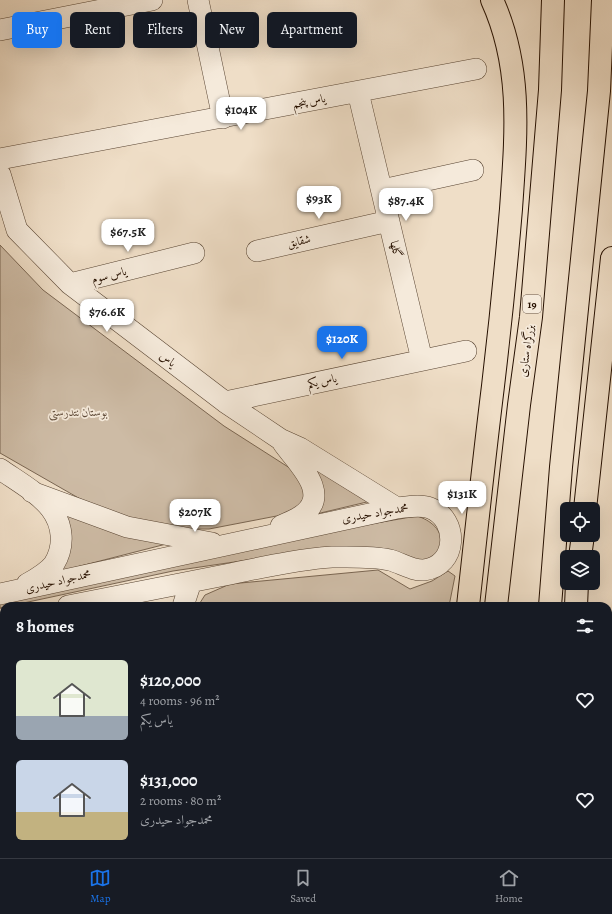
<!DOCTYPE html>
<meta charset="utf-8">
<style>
:root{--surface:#171b24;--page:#20242c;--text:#f1f3f6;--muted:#9ea1a6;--line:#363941;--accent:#1a73e8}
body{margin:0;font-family:Alegreya,Amiri,serif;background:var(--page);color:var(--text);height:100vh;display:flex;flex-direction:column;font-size:15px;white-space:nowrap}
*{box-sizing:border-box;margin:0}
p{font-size:13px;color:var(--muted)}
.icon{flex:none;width:22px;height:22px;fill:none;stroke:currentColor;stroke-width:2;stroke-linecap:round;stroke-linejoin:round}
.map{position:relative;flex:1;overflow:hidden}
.drawer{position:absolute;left:0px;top:602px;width:612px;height:256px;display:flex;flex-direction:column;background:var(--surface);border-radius:12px 12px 0 0;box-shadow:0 4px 16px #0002}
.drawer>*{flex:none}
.hud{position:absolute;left:12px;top:12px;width:400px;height:36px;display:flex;gap:8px}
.controls{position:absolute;left:560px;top:502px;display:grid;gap:8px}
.controls a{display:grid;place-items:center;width:40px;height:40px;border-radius:6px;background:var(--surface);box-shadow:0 4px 16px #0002;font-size:20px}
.price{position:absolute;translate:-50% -34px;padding:0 9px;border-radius:8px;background:#fff;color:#222;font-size:13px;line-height:26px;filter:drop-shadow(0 1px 2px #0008)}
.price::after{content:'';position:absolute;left:50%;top:24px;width:12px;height:9px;margin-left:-6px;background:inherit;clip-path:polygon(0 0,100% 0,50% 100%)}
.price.active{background:var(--accent);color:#fff}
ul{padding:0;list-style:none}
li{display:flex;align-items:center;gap:12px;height:100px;padding:0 16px}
li span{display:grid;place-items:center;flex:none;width:112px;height:80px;border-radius:6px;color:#555}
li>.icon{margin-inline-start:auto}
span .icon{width:48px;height:48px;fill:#fffc;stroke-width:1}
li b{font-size:17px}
h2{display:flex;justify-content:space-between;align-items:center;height:48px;padding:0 16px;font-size:17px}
.pill{padding:0 14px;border-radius:6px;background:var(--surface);box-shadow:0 4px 16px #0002;font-size:14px;line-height:36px}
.pill.active{background:var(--accent);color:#fff}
.tabs{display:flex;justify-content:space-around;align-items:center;height:56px;border-top:1px solid var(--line);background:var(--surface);font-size:11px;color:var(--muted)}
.tabs a{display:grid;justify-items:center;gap:2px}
.tabs .active{color:var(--accent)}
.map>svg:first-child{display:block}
.green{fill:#cdbba5;stroke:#7a6652}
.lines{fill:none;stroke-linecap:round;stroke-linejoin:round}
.minor-casing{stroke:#584432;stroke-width:22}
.highway-casing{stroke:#261000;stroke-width:24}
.minor{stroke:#f5eadb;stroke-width:21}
.highway{stroke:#efdec7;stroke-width:22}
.labels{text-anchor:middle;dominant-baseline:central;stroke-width:3.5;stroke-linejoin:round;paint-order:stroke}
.shield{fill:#f5eadb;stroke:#645142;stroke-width:1}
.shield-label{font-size:11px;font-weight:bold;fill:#261000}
.street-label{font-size:12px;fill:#261000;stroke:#f5eadb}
.park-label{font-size:12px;font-style:italic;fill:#604c3a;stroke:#f5eadb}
</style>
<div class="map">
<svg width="612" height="858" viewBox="0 0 612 858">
<rect width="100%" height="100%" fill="#efdec7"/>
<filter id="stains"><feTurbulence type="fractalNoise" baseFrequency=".005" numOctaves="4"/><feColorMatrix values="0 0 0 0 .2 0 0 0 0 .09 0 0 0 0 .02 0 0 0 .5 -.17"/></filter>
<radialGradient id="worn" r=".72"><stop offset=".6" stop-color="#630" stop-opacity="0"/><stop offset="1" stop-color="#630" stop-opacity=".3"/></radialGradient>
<path class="green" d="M0,245L43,290L224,426L296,472L303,479L305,504L287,514L209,529H177L136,522L89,504L0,453Z
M300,453L371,501L312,515Z
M54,504L178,541L57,572Z
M417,516C430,520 444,530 440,546C439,551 434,556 432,561L302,552L173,571L0,608V598L318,533Z
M378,570L410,589L432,581L448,571L455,576L449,606H198L205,595L230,584Z
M612,622V858H582V854H608V623Z
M397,854H455V858H396Z"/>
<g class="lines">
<defs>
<path id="minor" d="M198,0L223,118
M0,30L152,0
M358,92L422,360
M0,159L476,69
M0,174L17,230L70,284L225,402L280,439L300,448L397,508
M382,190L473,170
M257,251L389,221
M70,284L194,253
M225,402L466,351
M0,469C17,481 39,493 51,509C63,525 65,546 54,564C48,572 36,579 27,584
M32,492L127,527L212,543
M281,526C287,523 295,520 301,516C333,494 297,463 283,443
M0,594L397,508C408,507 420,504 430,508C459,519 458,566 424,570C413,571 401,563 390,560C372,556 351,557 332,557C297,559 260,568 225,575C173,585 121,596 68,606
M183,606L191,582
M0,620L4,619
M0,769L4,768
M232,854L233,858
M5,858L20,854"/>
<path id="highway" d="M585,509L612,258
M580,557L583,535
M468,606C476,533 484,459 493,386C500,327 506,268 511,209C516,136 523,68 492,0
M496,606L519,405L531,317L550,90L553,0
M550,606L561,467L599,91L603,0
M576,606L577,583
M476,854L477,858
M498,854L499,858
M554,854L555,858"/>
</defs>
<use href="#minor" class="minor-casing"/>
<use href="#highway" class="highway-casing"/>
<use href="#minor" class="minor"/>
<use href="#highway" class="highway"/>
</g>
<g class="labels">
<rect class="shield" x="523" y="295" width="18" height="18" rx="3"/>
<g class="shield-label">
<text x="532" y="304">19</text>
</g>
<g class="street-label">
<text transform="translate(309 101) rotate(-11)">یاس پنجم</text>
<text transform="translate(299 241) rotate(-13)">شقایق</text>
<text transform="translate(396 249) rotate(77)">گلها</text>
<text transform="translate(109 275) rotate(-14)">یاس سوم</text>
<text transform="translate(526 351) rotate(-82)">بزرگراه ستاری</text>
<text transform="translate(168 359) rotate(37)">یاس</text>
<text transform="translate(322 381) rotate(-12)">یاس یکم</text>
<text transform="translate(375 513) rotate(-10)">محمدجواد حیدری</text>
<text transform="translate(58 581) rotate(-13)">محمدجواد حیدری</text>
</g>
<g class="park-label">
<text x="78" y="412">بوستان نتدرستی</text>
</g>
</g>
<rect width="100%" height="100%" filter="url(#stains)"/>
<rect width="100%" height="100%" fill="url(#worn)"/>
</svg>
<div class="controls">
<a><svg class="icon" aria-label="locate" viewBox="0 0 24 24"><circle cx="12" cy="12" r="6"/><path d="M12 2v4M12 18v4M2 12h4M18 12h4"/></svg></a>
<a><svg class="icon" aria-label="layers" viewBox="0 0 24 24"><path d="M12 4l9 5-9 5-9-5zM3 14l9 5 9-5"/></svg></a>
</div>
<b class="price" style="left:241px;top:131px">$104K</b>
<b class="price" style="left:319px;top:220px">$93K</b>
<b class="price" style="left:406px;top:222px">$87.4K</b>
<b class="price" style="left:128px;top:253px">$67.5K</b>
<b class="price" style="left:107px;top:333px">$76.6K</b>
<b class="price active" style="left:342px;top:360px">$120K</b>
<b class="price" style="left:462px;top:515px">$131K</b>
<b class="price" style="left:195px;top:533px">$207K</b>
<div class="hud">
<a class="pill active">Buy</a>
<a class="pill">Rent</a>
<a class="pill">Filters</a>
<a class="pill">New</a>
<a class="pill">Apartment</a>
</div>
<section class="drawer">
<h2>8 homes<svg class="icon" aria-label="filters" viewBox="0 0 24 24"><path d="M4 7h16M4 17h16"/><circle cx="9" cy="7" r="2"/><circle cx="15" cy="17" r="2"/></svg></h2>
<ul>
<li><span style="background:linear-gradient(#dfe7d0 70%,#9aa5b1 0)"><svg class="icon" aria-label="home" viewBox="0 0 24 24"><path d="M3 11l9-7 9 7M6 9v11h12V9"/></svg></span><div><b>$120,000</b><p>4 rooms · 96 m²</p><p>یاس یکم</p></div><svg class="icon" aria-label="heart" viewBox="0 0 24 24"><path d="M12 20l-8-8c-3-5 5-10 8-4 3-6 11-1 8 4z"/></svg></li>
<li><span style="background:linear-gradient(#c9d6e8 65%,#c2b280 0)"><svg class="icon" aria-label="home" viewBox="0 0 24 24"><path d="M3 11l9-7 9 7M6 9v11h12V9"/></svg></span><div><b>$131,000</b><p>2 rooms · 80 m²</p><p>محمدجواد حیدری</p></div><svg class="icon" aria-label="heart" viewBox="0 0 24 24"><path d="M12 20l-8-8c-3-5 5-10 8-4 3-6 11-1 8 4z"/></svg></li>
</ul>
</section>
</div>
<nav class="tabs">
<a class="active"><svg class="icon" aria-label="map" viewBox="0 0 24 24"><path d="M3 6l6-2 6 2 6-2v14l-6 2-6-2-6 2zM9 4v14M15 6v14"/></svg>Map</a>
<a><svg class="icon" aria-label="saved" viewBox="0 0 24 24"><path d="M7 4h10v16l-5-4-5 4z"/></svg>Saved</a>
<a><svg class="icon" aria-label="home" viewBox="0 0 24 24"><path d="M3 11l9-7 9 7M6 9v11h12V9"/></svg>Home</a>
</nav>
